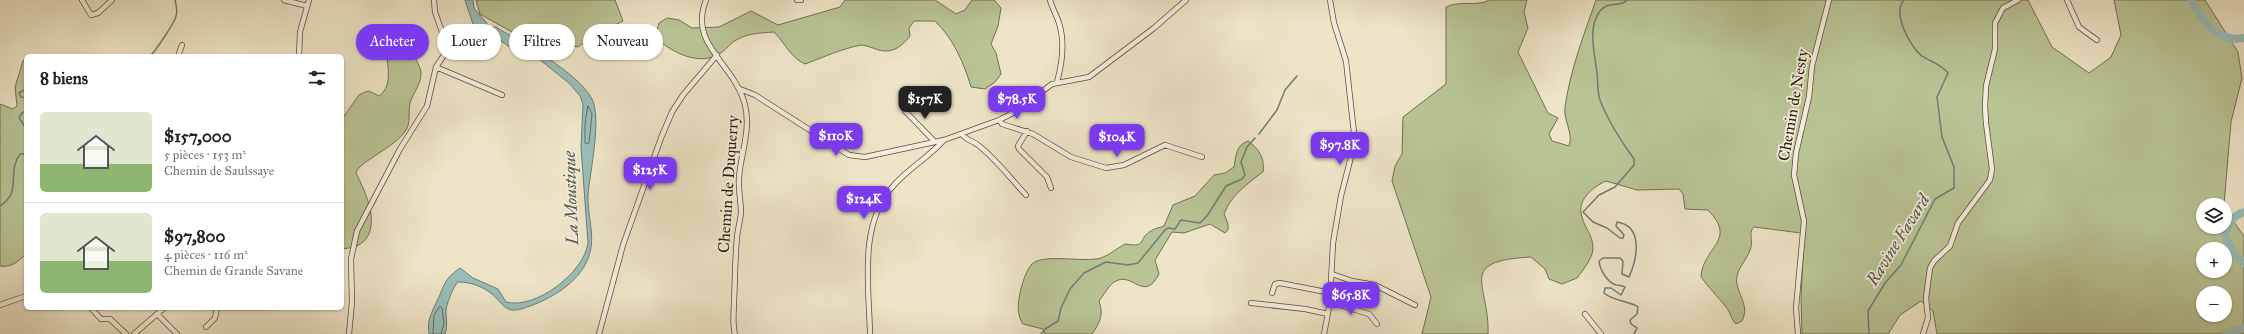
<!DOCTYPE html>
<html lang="fr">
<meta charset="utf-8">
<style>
:root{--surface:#fff;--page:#f2f2f2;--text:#222;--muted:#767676;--line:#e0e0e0;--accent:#7c3aed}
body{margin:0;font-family:"IM FELL Great Primer",serif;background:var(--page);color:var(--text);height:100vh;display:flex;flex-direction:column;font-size:15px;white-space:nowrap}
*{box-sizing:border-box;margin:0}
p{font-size:13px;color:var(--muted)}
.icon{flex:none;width:22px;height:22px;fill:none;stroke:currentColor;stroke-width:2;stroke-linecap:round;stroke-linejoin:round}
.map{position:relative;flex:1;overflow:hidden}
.panel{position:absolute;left:24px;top:54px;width:320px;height:256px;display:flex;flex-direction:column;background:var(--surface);border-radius:6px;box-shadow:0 1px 3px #0004}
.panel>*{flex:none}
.top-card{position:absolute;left:356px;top:24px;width:380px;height:36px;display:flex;gap:8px}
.tools{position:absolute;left:2196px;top:198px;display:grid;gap:8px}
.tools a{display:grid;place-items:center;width:36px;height:36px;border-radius:50%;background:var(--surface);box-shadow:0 1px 3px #0004;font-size:20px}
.price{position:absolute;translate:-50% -34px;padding:0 9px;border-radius:8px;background:var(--accent);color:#fff;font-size:13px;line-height:26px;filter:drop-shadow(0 1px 2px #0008)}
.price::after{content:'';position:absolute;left:50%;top:24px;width:12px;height:9px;margin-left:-6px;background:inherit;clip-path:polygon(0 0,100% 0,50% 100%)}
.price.selected{background:#222;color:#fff}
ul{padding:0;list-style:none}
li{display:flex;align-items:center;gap:12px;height:100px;padding:0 16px}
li+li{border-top:1px solid var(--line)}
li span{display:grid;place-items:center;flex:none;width:112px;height:80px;border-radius:6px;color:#555}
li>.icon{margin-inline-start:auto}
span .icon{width:48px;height:48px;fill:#fffc;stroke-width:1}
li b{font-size:17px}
h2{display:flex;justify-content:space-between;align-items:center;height:48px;padding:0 16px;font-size:17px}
.pill{padding:0 14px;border-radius:18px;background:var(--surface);box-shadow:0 1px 3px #0004;font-size:14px;line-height:36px}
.pill.selected{background:var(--accent);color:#fff}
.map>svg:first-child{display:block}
.green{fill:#b9c495;stroke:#717052;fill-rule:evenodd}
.water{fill:#9abeb9;stroke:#6d7d75}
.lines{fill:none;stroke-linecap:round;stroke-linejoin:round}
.shore{stroke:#626c64;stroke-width:1}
.stream{stroke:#6d7d75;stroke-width:1.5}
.river{stroke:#9abeb9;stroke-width:8}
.minor-casing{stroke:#5a4d3d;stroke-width:6}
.minor{stroke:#f4eddb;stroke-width:4.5}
.labels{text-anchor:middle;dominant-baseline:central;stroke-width:3.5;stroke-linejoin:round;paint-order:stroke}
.street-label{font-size:16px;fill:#291b0f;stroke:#f4eddb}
.water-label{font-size:17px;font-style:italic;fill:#51544a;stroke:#f4eddb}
</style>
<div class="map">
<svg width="2244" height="334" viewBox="0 0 2244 334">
<rect width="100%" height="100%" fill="#eee4c7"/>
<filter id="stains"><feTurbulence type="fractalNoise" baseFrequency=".005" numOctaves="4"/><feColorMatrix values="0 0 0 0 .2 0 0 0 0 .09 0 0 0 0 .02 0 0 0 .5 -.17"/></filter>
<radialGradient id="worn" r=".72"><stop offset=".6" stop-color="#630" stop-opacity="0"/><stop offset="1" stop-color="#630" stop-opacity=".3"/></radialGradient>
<path class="green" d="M476,0H615L623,21L594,35L578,47C566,46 561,34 549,32L535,45L480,14Z
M845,0H935L956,14L965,10L972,0H994L1001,8L998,26L991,44L996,53L1001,74L995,82L985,89L971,87C964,63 953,38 935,21H914L909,28L910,36C900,49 889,55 873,48C869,47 865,45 861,45C841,49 824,57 805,64C791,58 785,43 774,32C761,33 749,33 738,39C731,42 727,49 721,53C700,67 672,53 655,37L659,23L667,18L679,20L692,28L719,27L751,11L778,25L840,7Z
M1489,0H1527L1524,12L1528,28L1518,52L1548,113L1558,118L1549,134L1552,141L1569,146C1574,134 1563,120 1565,107C1570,71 1584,34 1596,0H2028L2052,47L2089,73L2111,57L2121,35L2114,0H2205L2238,52L2242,78L2231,122L2224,205H2203V227H2225V210L2244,236V334H1937L1933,311L1921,301L1900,315L1888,334H1802L1801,296L1804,238L1801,233L1754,227C1748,231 1753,241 1751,247C1749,257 1739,266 1737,276C1734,292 1751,304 1742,321L1736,324C1730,318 1731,313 1726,307C1718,297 1709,288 1701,277C1703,246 1738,241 1708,210L1685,209L1683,194L1679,189L1637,190L1606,181C1593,187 1576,200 1582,217C1585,229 1593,235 1593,248C1593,258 1583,270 1577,278L1562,284L1549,279L1545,269L1531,257C1455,261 1490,284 1488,334H1422L1431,297L1392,181L1395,166L1402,154L1403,117L1446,84V7C1460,0 1479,7 1489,0ZM2203,249H2225V271H2203ZM2203,293H2225V315H2203Z
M398,28C414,36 409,41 414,55C416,60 420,66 421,72C422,83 413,93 410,103C408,112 411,122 406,130C396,147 358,162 356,173C365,191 385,232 357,246C353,248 347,248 342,249V119L359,95L365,92L369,91L379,96C403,80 370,31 398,28Z
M26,57V254C19,261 11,268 0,266V104L13,109L17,106L15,87L23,61Z
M1248,141C1259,149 1265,158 1263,172C1248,183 1230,196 1224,214L1228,224V230L1225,233L1210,224L1184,233L1172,232L1155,260L1159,274C1144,303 1133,272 1116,281C1109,284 1104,295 1099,301C1104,315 1100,322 1092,334H1045L1043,329L1023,324C1016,314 1018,301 1021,289C1023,281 1026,271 1032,264C1044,253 1084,263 1101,258C1110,255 1117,248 1125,244C1148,248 1137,239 1151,231C1154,228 1160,228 1164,226L1173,205L1195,196L1214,175L1225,173L1234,167C1236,156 1236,145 1248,141Z"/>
<path class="water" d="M465,0H473L474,8L490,27H496C523,44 577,71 592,99C602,119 590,171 588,195C587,218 598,240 586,263C575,286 545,302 521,309C505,314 501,301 492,294C482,286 470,282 458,282C453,287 446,305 446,311C446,320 448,325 445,334H429C427,320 431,314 437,301C445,285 443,280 460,268L473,278L498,289L506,302C535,310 584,273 588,243L581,147L583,104L580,96L570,84L529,51L514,50L494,36L486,32H480L473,24Z"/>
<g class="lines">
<path class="shore" d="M588,106L592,114L589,143L587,144L585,143V124Z
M433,334L434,315L440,306L442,308L444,324L441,334"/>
<path class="stream" d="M1627,0C1621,8 1609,0 1600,11C1587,28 1595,54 1597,73C1598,82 1597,92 1600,100C1608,121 1621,141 1634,159V165L1615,187L1599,195L1583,212L1593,222L1607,228L1620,238H1623L1624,235L1616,226L1617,222C1644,226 1637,259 1629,277L1622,274L1623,261L1620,258H1603L1599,261C1600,270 1607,282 1616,285C1620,286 1622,285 1625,287L1621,295L1611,288H1605L1604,293C1613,301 1632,302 1638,307L1637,314L1630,320L1631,324L1637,328L1634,334
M150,56C155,52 175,22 176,16C178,10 176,5 175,0
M26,89L19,93L21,97L26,98
M26,111L22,113L19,118L26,128
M26,134V136
M1259,134L1277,110L1285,90L1297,76
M0,206C23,191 6,173 20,154H26
M1041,334L1045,329L1058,321L1061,308L1070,289L1084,273L1106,262L1128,265L1138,263L1165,230L1168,228L1175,229L1181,220L1200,223L1207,216L1226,186L1242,179L1245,175L1241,162L1247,147L1255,138
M1869,334L1868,311L1885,283L1901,265L1935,199L1954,188V167L1942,137L1937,97L1948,73C1941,64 1931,62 1922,56C1910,47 1892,13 1904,0"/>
<path class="river" d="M2191,0C2203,21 2216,43 2244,38
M2244,212C2232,216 2228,224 2225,235L2233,253L2244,263
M2226,334L2244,328"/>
<defs>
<path id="minor" d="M82,0L91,15L98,13L112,0
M284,0L307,6
M706,0C688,46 734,62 745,105C751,130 741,153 739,177C738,189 741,201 741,213C740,221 738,229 737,237C735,258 735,280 734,301C734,311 732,324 735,334
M797,0H801
M1050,0C1052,8 1057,16 1059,23C1065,42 1062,64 1057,82
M2067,0L2079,27L2097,40
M178,56L182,45
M299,56L300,32L309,0
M436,67L502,95
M740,89L755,95L849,155L865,157L944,140L999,120L1015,112L1052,84L1089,77L1154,28L1186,0
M905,111L934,141
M999,120L1002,124L1033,134L1071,157L1106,168L1124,165L1165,145L1202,157
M1027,131L1018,146L1019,149L1047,177L1051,188
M962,134C965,140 972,140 978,145C996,159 1010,178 1026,195
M1332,274L1352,281L1375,285L1415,305
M1272,293L1275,284L1280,283L1331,293
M1330,302L1369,314L1377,324
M1251,303L1305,309L1328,314
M0,305L26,296
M91,308L101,319H110L126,334
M157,314L177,334
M1585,314L1601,334
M206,327L215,318L217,308
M134,334L164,308
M349,334L352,302L351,259L357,231L400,149L427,106L436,67L448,49L435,12L434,0
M599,334L623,245L661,138L672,112L683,95L717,55
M870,334C869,285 858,224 894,185C909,168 929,157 944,140
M1324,334L1330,302L1333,243L1341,196L1353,149L1354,133L1346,61L1334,23L1330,0
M1798,334L1796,308L1804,221L1794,175L1796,153L1809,97L1812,66L1829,0
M1923,334L1928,318L1926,298L1930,268L1934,261L1950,246L1958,223L1990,180L1992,169L1986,123L1985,106L1986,86L1995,49V23L2003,8L2018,0"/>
</defs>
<use href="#minor" class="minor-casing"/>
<use href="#minor" class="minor"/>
</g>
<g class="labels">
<g class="street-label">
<text transform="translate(1793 105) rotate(-80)">Chemin de Nesty</text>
<text transform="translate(728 184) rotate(-86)">Chemin de Duquerry</text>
</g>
<g class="water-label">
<text transform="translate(571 198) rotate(-92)">La Moustique</text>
<text transform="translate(1898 240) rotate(-58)">Ravine Favard</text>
</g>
</g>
<rect width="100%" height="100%" filter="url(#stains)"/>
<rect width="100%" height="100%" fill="url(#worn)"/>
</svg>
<div class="tools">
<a><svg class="icon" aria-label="layers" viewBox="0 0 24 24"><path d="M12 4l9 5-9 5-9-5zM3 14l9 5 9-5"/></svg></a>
<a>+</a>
<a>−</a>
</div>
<b class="price selected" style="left:925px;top:120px">$157K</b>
<b class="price" style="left:1017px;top:120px">$78.5K</b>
<b class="price" style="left:836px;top:157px">$110K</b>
<b class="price" style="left:1117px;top:158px">$104K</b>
<b class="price" style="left:1340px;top:166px">$97.8K</b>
<b class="price" style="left:650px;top:191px">$125K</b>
<b class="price" style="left:864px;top:220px">$124K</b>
<b class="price" style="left:1351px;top:316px">$65.8K</b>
<div class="top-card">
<a class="pill selected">Acheter</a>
<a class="pill">Louer</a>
<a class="pill">Filtres</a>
<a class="pill">Nouveau</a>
</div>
<section class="panel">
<h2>8 biens<svg class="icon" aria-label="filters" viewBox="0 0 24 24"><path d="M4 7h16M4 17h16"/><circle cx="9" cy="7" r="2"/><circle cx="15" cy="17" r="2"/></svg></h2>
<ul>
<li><span style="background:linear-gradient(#dfe7d0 65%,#8fb573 0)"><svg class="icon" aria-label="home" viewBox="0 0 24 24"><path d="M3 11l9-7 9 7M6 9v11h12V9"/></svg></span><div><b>$157,000</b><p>5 pièces · 153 m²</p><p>Chemin de Saulssaye</p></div></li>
<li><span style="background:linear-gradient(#dfe7d0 60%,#8fb573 0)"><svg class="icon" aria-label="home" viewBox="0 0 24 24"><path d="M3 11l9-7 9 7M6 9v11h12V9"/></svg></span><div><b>$97,800</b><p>4 pièces · 116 m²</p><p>Chemin de Grande Savane</p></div></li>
</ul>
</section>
</div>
